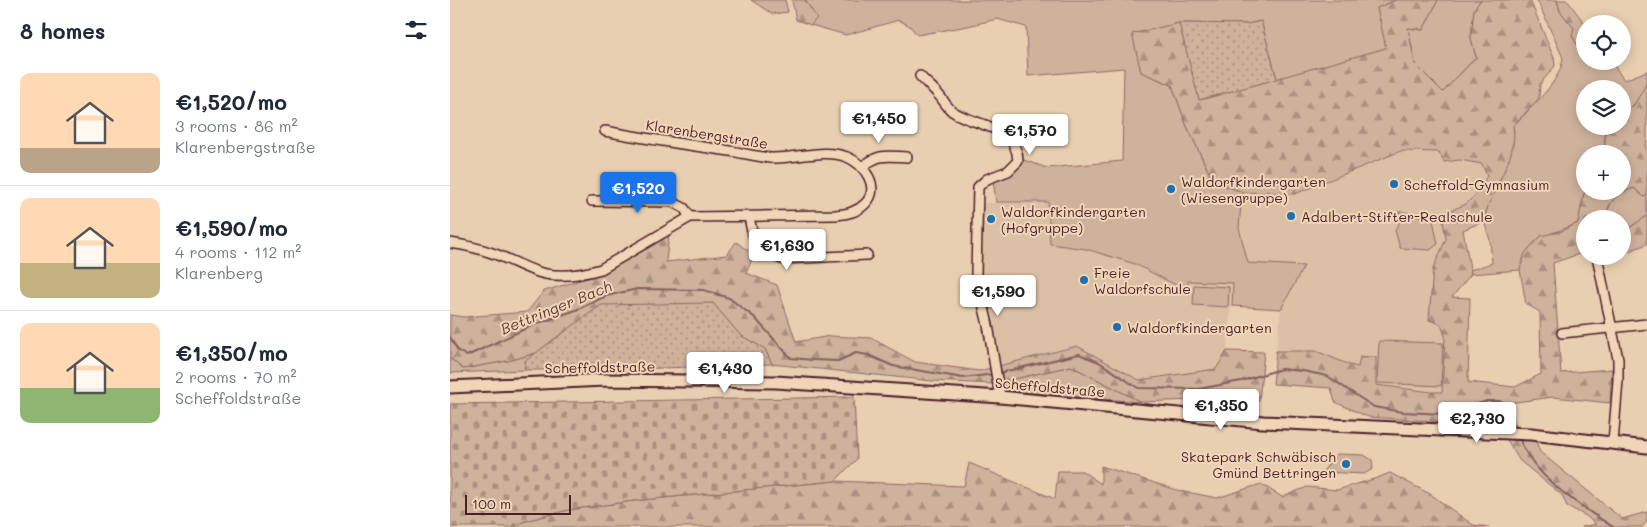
<!DOCTYPE html>
<meta charset="utf-8">
<style>
:root{--surface:#fff;--page:#f2f2f3;--text:#1f2937;--muted:#747a83;--line:#e0e1e3;--accent:#1a73e8}
body{margin:0;font-family:Mali,sans-serif;background:var(--page);color:var(--text);height:100vh;display:flex;flex-direction:column;font-size:19px;white-space:nowrap}
*{box-sizing:border-box;margin:0}
p{font-size:16px;color:var(--muted)}
.icon{flex:none;width:28px;height:28px;fill:none;stroke:currentColor;stroke-width:2;stroke-linecap:round;stroke-linejoin:round}
.map{position:relative;flex:1;overflow:hidden}
.sheet{display:flex;flex-direction:column;background:var(--surface);width:450px}
.sheet>*{flex:none}
.buttons{position:absolute;left:1126px;top:15px;display:grid;gap:10px}
.buttons a{display:grid;place-items:center;width:55px;height:55px;border-radius:50%;background:var(--surface);box-shadow:0 2px 12px #0003;font-size:25px}
.scale{position:absolute;left:15px;bottom:12px;width:106px;box-sizing:border-box;padding-left:5px;border:2px solid #4a1f2b;border-top:0;font-size:14px;line-height:18px;white-space:nowrap;color:#4a1f2b;-webkit-text-stroke:4px #f0d6b7;paint-order:stroke}
.price{position:absolute;translate:-50% -42px;padding:0 11px;border-radius:5px;background:#fff;color:#222;font-size:16px;line-height:32px;filter:drop-shadow(0 1px 2px #0008)}
.price::after{content:'';position:absolute;left:50%;top:30px;width:15px;height:11px;margin-left:-8px;background:inherit;clip-path:polygon(0 0,100% 0,50% 100%)}
.price.selected{background:var(--accent);color:#fff}
ul{padding:0;list-style:none}
li{display:flex;align-items:center;gap:15px;height:125px;padding:0 20px}
li+li{border-top:1px solid var(--line)}
li span{display:grid;place-items:center;flex:none;width:140px;height:100px;border-radius:10px;color:#555}
li>.icon{margin-inline-start:auto}
span .icon{width:60px;height:60px;fill:#fffc;stroke-width:1}
li b{font-size:21px}
h2{display:flex;justify-content:space-between;align-items:center;height:60px;padding:0 20px;font-size:21px}
main{display:flex;flex:1;min-height:0}
.map>svg:first-child{display:block}
.built{fill:#dcc0a6}
.grass{fill:#cfb29c;stroke:#8c6864}
.forest{fill:url(#forest-firs);stroke:#8c6864}
.cemetery{fill:url(#cemetery-stones);stroke:#8c6864}
.garden{fill:url(#garden-dots);stroke:#8c6864}
.lines{fill:none;stroke-linecap:round;stroke-linejoin:round}
.stream{stroke:#845f5c;stroke-width:2}
.street-casing{stroke:#4a1f2b;stroke-width:12}
.secondary-casing{stroke:#4a1f2b;stroke-width:15}
.street{stroke:#f0d6b7;stroke-width:9}
.secondary{stroke:#f0d6b7;stroke-width:11}
.poi-dot{fill:#1f6fb2;stroke:#f0d6b7;stroke-width:2}
.labels{text-anchor:middle;dominant-baseline:central;stroke-width:4;stroke-linejoin:round;paint-order:stroke}
.street-label{font-size:14px;fill:#4a1f2b;stroke:#f0d6b7}
.poi-label{font-size:14px;fill:#4a1f2b;stroke:#f0d6b7;text-anchor:start}
.water-label{font-size:15px;font-style:italic;fill:#623a3f;stroke:#f0d6b7}
</style>
<main>
<section class="sheet">
<h2>8 homes<svg class="icon" aria-label="filters" viewBox="0 0 24 24"><path d="M4 7h16M4 17h16"/><circle cx="9" cy="7" r="2"/><circle cx="15" cy="17" r="2"/></svg></h2>
<ul>
<li><span style="background:linear-gradient(#ffd9b3 75%,#b9a48a 0)"><svg class="icon" aria-label="home" viewBox="0 0 24 24"><path d="M3 11l9-7 9 7M6 9v11h12V9"/></svg></span><div><b>€1,520/mo</b><p>3 rooms · 86 m²</p><p>Klarenbergstraße</p></div></li>
<li><span style="background:linear-gradient(#ffd9b3 65%,#c2b280 0)"><svg class="icon" aria-label="home" viewBox="0 0 24 24"><path d="M3 11l9-7 9 7M6 9v11h12V9"/></svg></span><div><b>€1,590/mo</b><p>4 rooms · 112 m²</p><p>Klarenberg</p></div></li>
<li><span style="background:linear-gradient(#ffd9b3 65%,#8fb573 0)"><svg class="icon" aria-label="home" viewBox="0 0 24 24"><path d="M3 11l9-7 9 7M6 9v11h12V9"/></svg></span><div><b>€1,350/mo</b><p>2 rooms · 70 m²</p><p>Scheffoldstraße</p></div></li>
</ul>
</section>
<div class="map">
<svg width="1197" height="527" viewBox="0 0 1197 527">
<defs>
<pattern id="forest-firs" width="22" height="20" patternUnits="userSpaceOnUse" patternTransform="scale(1.25)"><rect width="22" height="20" fill="#cfb29c"/><path d="M5 1l3.5 6h-7zM16 11l3.5 6h-7z" fill="#aa907f"/></pattern>
<pattern id="cemetery-stones" width="16" height="16" patternUnits="userSpaceOnUse" patternTransform="scale(1.25)"><rect width="16" height="16" fill="#cfb29c"/><path d="M2 7V4a2 2 0 0 1 4 0v3zM10 15v-3a2 2 0 0 1 4 0v3z" fill="#aa907f"/></pattern>
<pattern id="garden-dots" width="8" height="8" patternUnits="userSpaceOnUse" patternTransform="scale(1.25)"><rect width="8" height="8" fill="#cfb29c"/><path d="M2 2h.1M6 6h.1" fill="none" stroke="#aa907f" stroke-width="1.8" stroke-linecap="round"/></pattern>
</defs>
<rect width="100%" height="100%" fill="#e9cfb1"/>
<filter id="ink" filterUnits="userSpaceOnUse"><feTurbulence type="fractalNoise" baseFrequency=".02" numOctaves="2"/><feDisplacementMap in="SourceGraphic" scale="10" xChannelSelector="R" yChannelSelector="G"/><feConvolveMatrix kernelMatrix="1 2 1 2 8 2 1 2 1" color-interpolation-filters="sRGB"/></filter>
<g filter="url(#ink)">
<path class="built" d="M951,151L989,152L994,162L1010,160L1032,164L1037,176L1026,194L1016,204L1000,211L993,222L996,239L983,269L991,324L995,336L992,392L925,385V357L909,367L900,365L866,351H826L831,309L854,266L798,263L789,228L792,192L845,194Z
M598,202L601,244L636,249L685,264L736,291L738,281L783,283L777,351L766,369L689,380L627,346L549,366L529,272L531,203Z"/>
<path class="grass" d="M301,0H335L338,12L322,14Z
M355,0H946L927,8L937,48L827,79L811,21L797,24L729,23L683,34L691,72L722,85L736,124L763,181L792,192L789,228L798,263L854,266L831,309L782,306L783,283L738,281L737,291L685,264L636,249L600,244L598,202H546L543,180L559,174L574,160L597,168L672,161L674,68L578,76L576,27L547,19L518,26L467,35L460,26L449,20L396,35L361,25L366,18Z
M988,0H1031L1024,9L1021,38L1026,57L993,92L965,64L958,28L973,30Z
M1087,0H1107L1110,11L1124,28L1123,36L1128,46L1135,51V61H1161L1174,80L1197,71C1197,91 1189,102 1173,113L1172,89H1135V126H1156L1154,154H1135V191H1137L1134,193L1128,223C1110,232 1083,235 1075,255C1072,260 1072,265 1070,270L1021,274L1020,270L1042,263L1040,240L1034,221L1036,212L1064,132L1063,126C1080,108 1111,82 1113,58Z
M1184,188L1194,197L1197,195V216L1173,232L1172,219H1155C1161,199 1164,195 1184,188Z
M948,212H955L983,220L988,244L980,250L950,248L945,230L950,222Z
M744,285L779,287L778,307L743,305Z
M929,341L993,343L991,386L927,383Z
M86,353L75,361V370L0,373V358L13,369L62,360Z
M621,366L691,402L557,391L553,381Z
M887,454L914,455L922,460L923,469L914,474L872,472Z"/>
<path class="forest" d="M342,0H355L367,18L361,25L346,20Z
M946,0H988L973,30L958,28L965,64L993,92L1026,57L1021,38L1024,9L1031,0H1080L1104,58L1105,66L1090,84L1089,98L1063,126C1069,159 1039,190 1034,221L1013,230L1021,274L1002,297L1020,298L1018,382L1065,387L1091,374L1090,312L1076,304L1070,270L1075,253L1091,236L1112,231L1128,223L1134,193L1137,191H1172V154H1154L1156,126H1172L1173,113L1184,105L1197,83V142L1195,145L1197,151V195L1194,197L1184,188C1164,195 1161,199 1155,219H1135V252L1103,263L1111,373L1162,369L1160,403L1103,397L1036,406L1014,420L1013,423L918,417L885,402L881,388L823,384L826,351H866L900,365L908,367L910,357H926V385L982,392H992L995,336L991,324L979,320L983,269L996,239L993,222L1000,211L1016,204L1026,194L1037,176L1032,164L1010,160L994,162L989,152L951,151L845,194L792,192L763,181L736,124L722,85L691,72L682,34L729,23L750,100L936,48L927,8Z
M1107,0H1117L1135,24V51L1128,46L1122,36L1124,28L1110,11Z
M1197,216V244L1177,252L1173,251V232Z
M219,234L216,262L277,255L286,242L304,255L296,273L327,285L346,342L380,336L421,338L465,362L529,371L627,346L689,380L766,369L777,351L814,352L809,401L800,405L745,400L691,402L621,366L543,384L483,381L322,364L315,349L290,335L262,303L111,334L86,353L62,360L13,369L0,358V315L14,317L77,312L94,291L154,273Z
M1056,438L1086,441L1090,452L1172,519L1197,512V521L1192,527H1132L1146,524L1136,516L1117,506L1112,495L1070,461Z
M519,463L605,499L608,471H632L651,484V466L727,490L767,498L811,484L832,497L857,487L887,490L927,478L940,473L980,494L1023,525L1039,527H61L75,521L118,510L183,501L385,481L514,486Z"/>
<path class="cemetery" d="M404,397L407,459L385,481L183,501L118,510L75,521L61,527H0V404Z"/>
<path class="garden" d="M811,21L827,79L749,100L729,23L797,24Z
M263,303L290,335L315,349L322,364L158,370H75V361L151,305Z"/>
<g class="lines">
<path class="stream" d="M0,337L8,351L17,356L83,325L126,310L156,296L187,289L254,290L279,298L304,317L341,358L363,360L388,361L406,353L418,355L443,366L513,378L544,374
M549,373L629,354L649,362L688,388L749,389L791,381L831,369L853,371L877,376L924,407L953,412L996,414L1037,401H1050L1058,406L1066,428
M1069,437C1082,476 1130,506 1163,527"/>
<defs>
<path id="street" d="M470,76C475,82 482,87 487,93C492,98 496,106 502,111C525,127 567,124 568,161L558,171L537,179L528,187L526,274L538,325L550,397
M412,167C430,153 436,156 457,157
M142,201L222,202L234,208L240,217
M299,217C304,243 306,251 332,259L417,255
M0,243C14,245 28,248 42,253C57,258 71,266 85,271C106,279 130,275 151,269L240,217L385,215C398,214 407,212 416,203C431,187 414,164 397,157C374,148 345,159 321,158C308,157 293,153 280,151C238,145 196,139 155,131
M1147,256L1168,359V380L1163,443
M1112,333L1197,324"/>
<path id="secondary" d="M0,387L155,380L326,382L550,397L813,422L1081,434L1197,447"/>
</defs>
<use href="#street" class="street-casing"/>
<use href="#secondary" class="secondary-casing"/>
<use href="#street" class="street"/>
<use href="#secondary" class="secondary"/>
</g>
</g>
<g class="poi-dot">
<circle cx="944" cy="184" r="5"/>
<circle cx="721" cy="189" r="5"/>
<circle cx="841" cy="216" r="5"/>
<circle cx="541" cy="219" r="5"/>
<circle cx="634" cy="280" r="5"/>
<circle cx="667" cy="327" r="5"/>
<circle cx="896" cy="464" r="5"/>
</g>
<g class="labels">
<g class="street-label">
<text transform="translate(257 134) rotate(9)">Klarenbergstraße</text>
<text transform="translate(150 367) rotate(-1)">Scheffoldstraße</text>
<text transform="translate(600 387) rotate(5)">Scheffoldstraße</text>
</g>
<g class="poi-label">
<text x="731" y="181">Waldorfkindergarten<tspan x="731" dy="16">(Wiesengruppe)</tspan></text>
<text x="954" y="184">Scheffold-Gymnasium</text>
<text x="551" y="211">Waldorfkindergarten<tspan x="551" dy="16">(Hofgruppe)</tspan></text>
<text x="851" y="216">Adalbert-Stifter-Realschule</text>
<text x="644" y="272">Freie<tspan x="644" dy="16">Waldorfschule</tspan></text>
<text x="677" y="327">Waldorfkindergarten</text>
<text x="886" y="456" text-anchor="end">Skatepark Schwäbisch<tspan x="886" dy="16">Gmünd Bettringen</tspan></text>
</g>
<g class="water-label">
<text transform="translate(106 307) rotate(-22)">Bettringer Bach</text>
</g>
</g>
</svg>
<div class="buttons">
<a><svg class="icon" aria-label="locate" viewBox="0 0 24 24"><circle cx="12" cy="12" r="6"/><path d="M12 2v4M12 18v4M2 12h4M18 12h4"/></svg></a>
<a><svg class="icon" aria-label="layers" viewBox="0 0 24 24"><path d="M12 4l9 5-9 5-9-5zM3 14l9 5 9-5"/></svg></a>
<a>+</a>
<a>−</a>
</div>
<div class="scale">100 m</div>
<b class="price" style="left:429px;top:144px">€1,450</b>
<b class="price" style="left:580px;top:156px">€1,570</b>
<b class="price selected" style="left:188px;top:214px">€1,520</b>
<b class="price" style="left:337px;top:271px">€1,630</b>
<b class="price" style="left:548px;top:317px">€1,590</b>
<b class="price" style="left:275px;top:394px">€1,430</b>
<b class="price" style="left:771px;top:431px">€1,350</b>
<b class="price" style="left:1027px;top:444px">€2,730</b>
</div>
</main>
